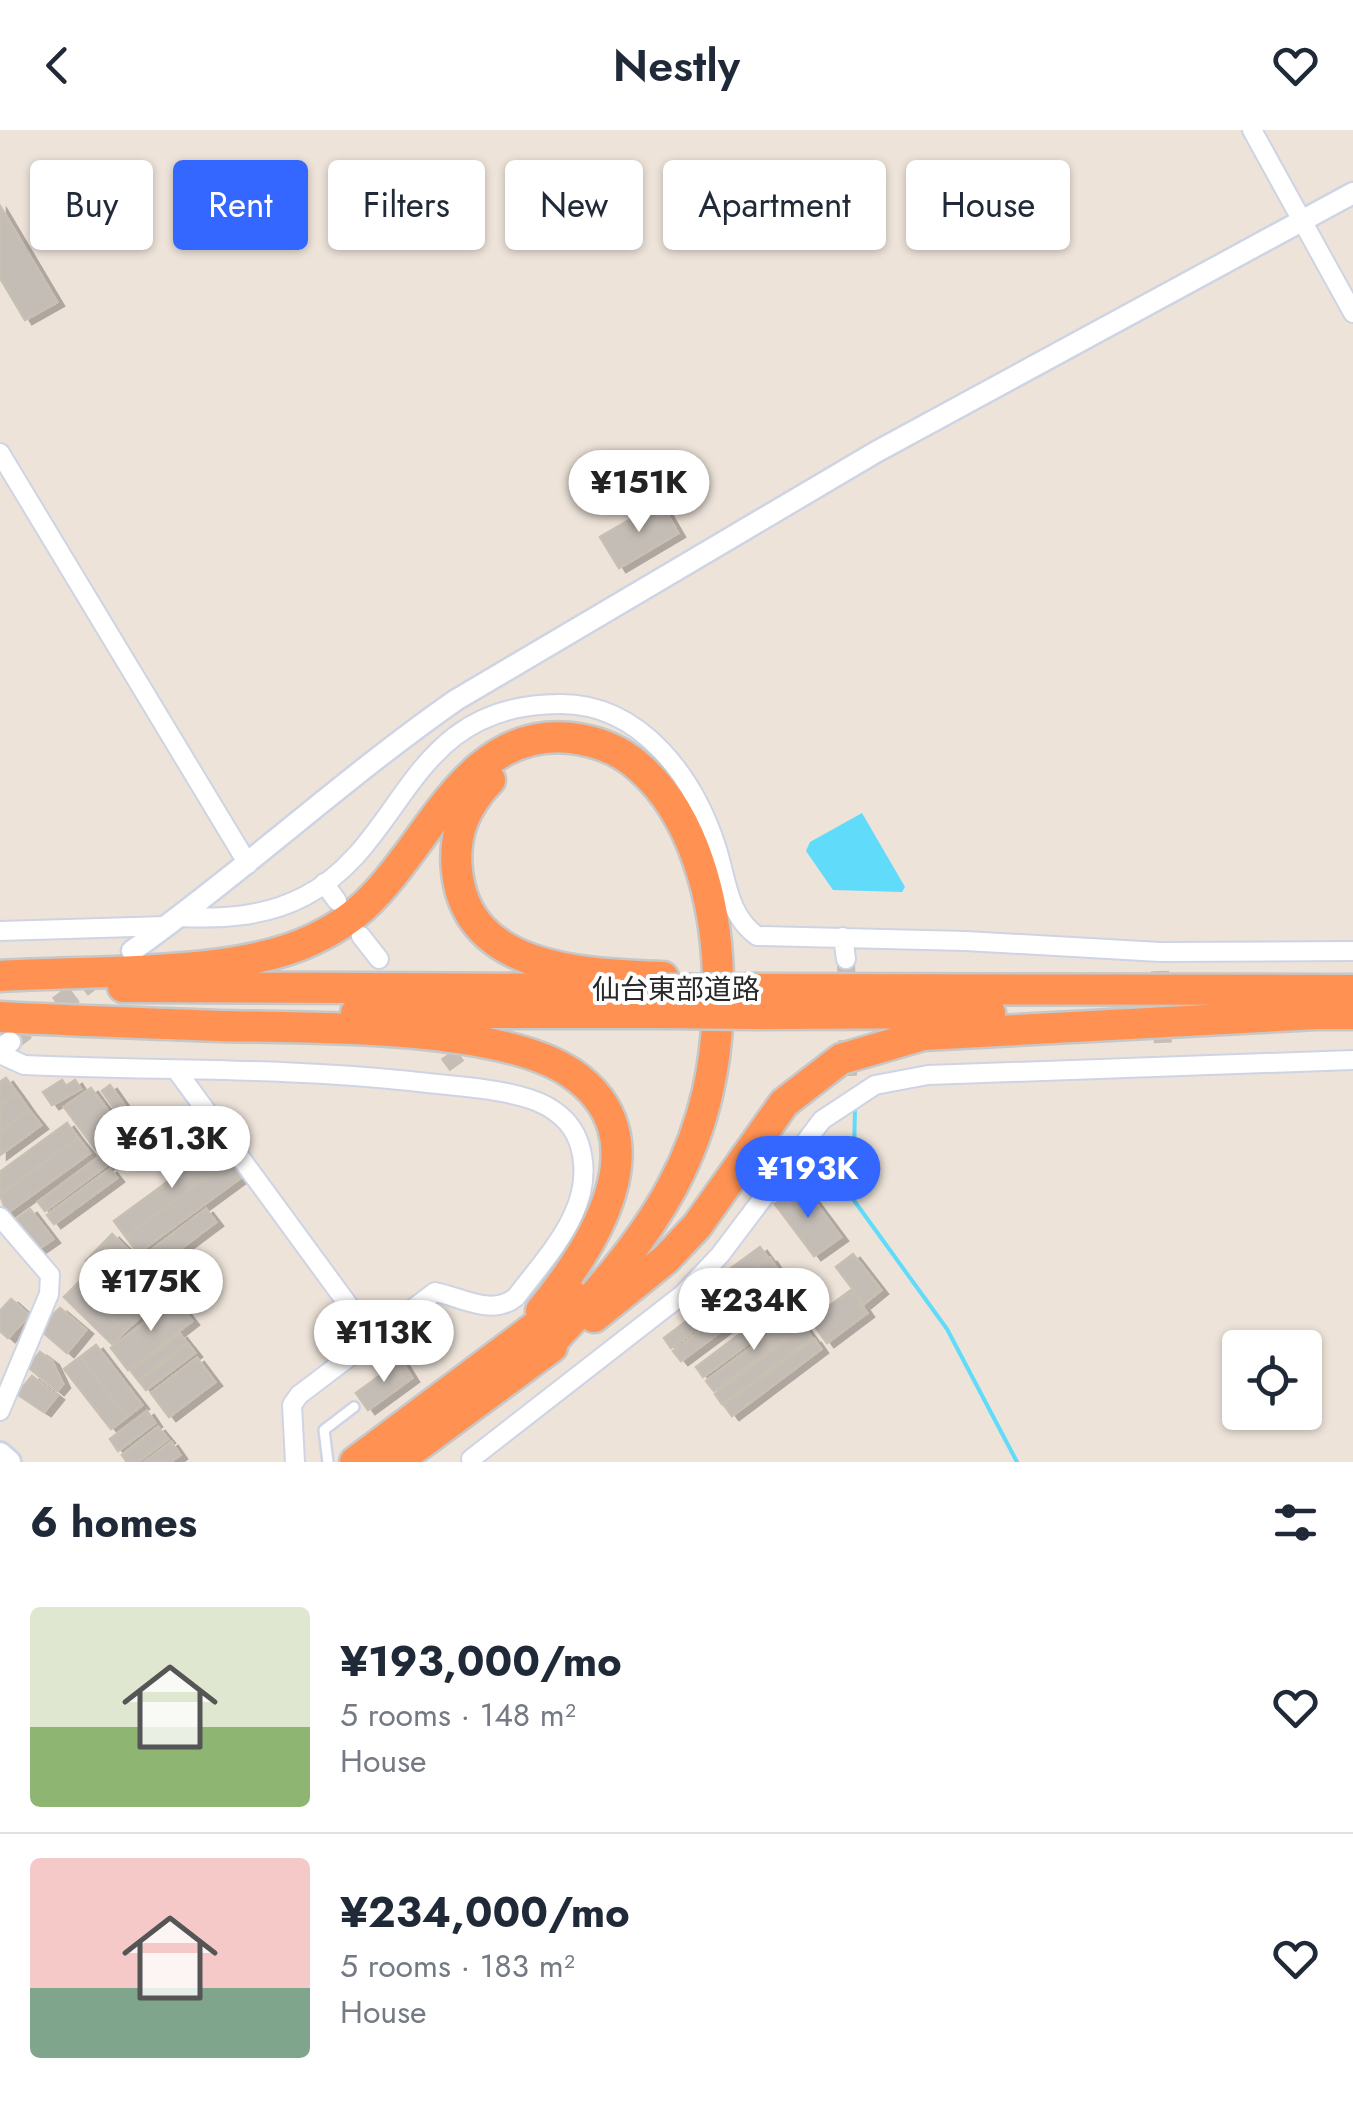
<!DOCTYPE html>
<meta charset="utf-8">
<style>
:root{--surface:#fff;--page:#f2f2f3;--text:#1f2937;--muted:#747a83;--line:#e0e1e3;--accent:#3467ff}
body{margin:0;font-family:Jost,"Noto Sans JP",sans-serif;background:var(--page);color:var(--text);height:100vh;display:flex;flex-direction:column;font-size:38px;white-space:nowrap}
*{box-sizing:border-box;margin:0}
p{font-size:32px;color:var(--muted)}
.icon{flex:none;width:55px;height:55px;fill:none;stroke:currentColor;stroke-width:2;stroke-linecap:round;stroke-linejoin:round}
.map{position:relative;height:1332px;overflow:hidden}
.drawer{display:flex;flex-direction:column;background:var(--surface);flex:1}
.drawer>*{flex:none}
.hud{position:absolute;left:30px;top:30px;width:1295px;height:90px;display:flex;gap:20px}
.buttons{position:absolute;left:1222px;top:1200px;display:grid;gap:20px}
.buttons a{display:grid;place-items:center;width:100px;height:100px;border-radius:10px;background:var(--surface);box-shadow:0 2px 8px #0004;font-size:50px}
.price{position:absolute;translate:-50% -85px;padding:0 22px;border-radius:35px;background:#fff;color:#222;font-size:32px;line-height:65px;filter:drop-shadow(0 2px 5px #0008)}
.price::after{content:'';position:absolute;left:50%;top:60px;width:30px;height:22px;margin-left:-15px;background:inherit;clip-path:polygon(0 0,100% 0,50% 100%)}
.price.active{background:var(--accent);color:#fff}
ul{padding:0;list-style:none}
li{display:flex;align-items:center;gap:30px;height:250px;padding:0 30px}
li+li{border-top:2px solid var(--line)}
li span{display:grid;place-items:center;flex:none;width:280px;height:200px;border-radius:10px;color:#555}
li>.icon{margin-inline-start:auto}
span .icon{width:120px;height:120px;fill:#fffc;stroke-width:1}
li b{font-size:42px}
h2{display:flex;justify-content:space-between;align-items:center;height:120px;padding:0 30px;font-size:42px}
.chip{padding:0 35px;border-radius:10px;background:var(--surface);box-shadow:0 2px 8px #0004;font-size:35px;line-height:90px}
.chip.active{background:var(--accent);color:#fff}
header{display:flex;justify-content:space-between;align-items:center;height:130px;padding:0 30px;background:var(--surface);font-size:45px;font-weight:600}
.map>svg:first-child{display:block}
.water{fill:#61dbfa}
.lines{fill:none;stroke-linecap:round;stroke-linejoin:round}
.stream{stroke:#61dbfa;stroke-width:4}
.building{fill:#c4bdb6;stroke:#c8bfb3;stroke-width:2.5;filter:url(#shadow)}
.minor-tunnel{stroke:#c6beb6;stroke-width:18;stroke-dasharray:18 9;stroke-linecap:butt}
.tertiary-tunnel{stroke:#c6beb6;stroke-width:20;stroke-dasharray:20 10;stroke-linecap:butt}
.service-casing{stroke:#ced4e4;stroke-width:14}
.minor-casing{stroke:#ced4e4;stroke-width:22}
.tertiary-casing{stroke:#ced4e4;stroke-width:25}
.secondary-casing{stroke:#ced4e4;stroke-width:28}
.motorway-casing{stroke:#c7c7c7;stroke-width:35}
.service{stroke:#fff;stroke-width:9}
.minor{stroke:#fff;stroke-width:18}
.tertiary{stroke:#fff;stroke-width:20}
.secondary{stroke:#fff;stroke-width:22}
.motorway{stroke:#ff9152;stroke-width:30}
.motorway-bridge-casing{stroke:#c7c7c7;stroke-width:35;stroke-linecap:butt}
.motorway-bridge{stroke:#ff9152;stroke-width:30}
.labels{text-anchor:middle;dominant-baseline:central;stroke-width:8;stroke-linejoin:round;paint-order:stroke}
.street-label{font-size:28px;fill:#292929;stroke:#fff}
</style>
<header><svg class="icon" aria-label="back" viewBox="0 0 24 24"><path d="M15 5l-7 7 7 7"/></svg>Nestly<svg class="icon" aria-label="heart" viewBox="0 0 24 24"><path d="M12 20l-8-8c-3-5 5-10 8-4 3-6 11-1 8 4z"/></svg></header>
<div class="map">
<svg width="1353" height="1332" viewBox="0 0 1353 1332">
<defs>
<filter id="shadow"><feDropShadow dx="7" dy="4" stdDeviation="0" flood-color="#0004"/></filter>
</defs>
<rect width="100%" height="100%" fill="#ede3d9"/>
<path class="water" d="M862,683L905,757L902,762L833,760L806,721L810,712Z"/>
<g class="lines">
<path class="stream" d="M855,979L853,1069L947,1199L1017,1332"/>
</g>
<path class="building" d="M0,76L57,172L25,190L0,148Z
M660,372L678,403L619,438L600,407Z
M6,948L17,963L0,976V952Z
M62,950L66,956L75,950L81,959L52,975L43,962Z
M110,955L133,988L125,994L102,961Z
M91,958L123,1001L96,1020L64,977Z
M17,963L29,980L0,1002V976Z
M29,980L41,995L0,1025V1002Z
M67,993L78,1008L0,1065V1042Z
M78,1008L90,1023L7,1083L0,1065Z
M219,1014L230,1029L126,1107L114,1091Z
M100,1026L107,1035L45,1081L38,1072Z
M230,1029L243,1046L138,1123L126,1107Z
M110,1039L117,1048L54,1094L47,1085Z
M795,1060L799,1065L806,1060L841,1107L814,1126L775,1074Z
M30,1079L53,1109L37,1120L15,1090Z
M206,1079L216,1092L155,1138L145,1125Z
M112,1104L167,1159L140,1186L86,1131Z
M760,1117L768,1128L704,1175L696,1164Z
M853,1124L881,1160L864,1174L836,1137Z
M770,1128L777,1139L671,1218L664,1208Z
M91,1140L139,1188L125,1201L78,1153Z
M780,1142L787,1152L681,1231L673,1221Z
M78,1153L125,1201L112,1214L64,1167Z
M851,1160L867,1183L827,1213L810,1190Z
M11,1169L29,1185L8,1208L0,1201V1181Z
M175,1169L192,1191L128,1240L111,1218Z
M785,1170L793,1181L703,1247L696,1237Z
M60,1178L86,1200L67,1223L38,1198Z
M433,1180L443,1194L410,1219L400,1205Z
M796,1184L803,1194L714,1261L706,1251Z
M804,1197L812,1208L722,1274L715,1264Z
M180,1204L187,1213L138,1250L131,1241Z
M814,1209L821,1219L732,1286L724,1275Z
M188,1214L195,1223L146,1260L139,1251Z
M96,1215L142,1275L127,1287L80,1227Z
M40,1222L52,1231L63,1254L57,1261L28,1237Z
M80,1227L127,1287L111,1299L64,1239Z
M197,1228L215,1252L169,1287L151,1263Z
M401,1230L412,1248L368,1280L356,1263Z
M32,1246L57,1266L44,1282L17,1264Z
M147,1281L155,1293L118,1321L110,1309Z
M158,1297L168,1309L138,1332H127L122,1325Z
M171,1312L180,1325L170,1332H145Z"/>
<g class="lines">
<path class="minor-tunnel" d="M846,829L848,946
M1160,841L1163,916
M432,902L457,936"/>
<path class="tertiary-tunnel" d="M10,912L100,844"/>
<defs>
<path id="service" d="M328,1332L324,1300L354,1277"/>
<path id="minor" d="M1252,0L1353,183
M0,323L248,734
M324,753L337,771
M179,787C223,789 265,787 305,766C408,712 406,573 561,574C642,574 695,649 717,719C727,751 728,785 757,806L966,811L1160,822L1353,821
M0,801L167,796
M361,806L379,829
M843,807L846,829
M0,924L24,935C153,941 282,937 410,951C450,956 493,957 530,969C552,976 572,991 579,1013C599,1074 549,1123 516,1167C492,1187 462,1167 435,1162L299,1265L292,1275L295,1332
M177,941L374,1210
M0,1087L50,1145L49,1164L0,1281
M473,1332L471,1329L683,1164L720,1125L822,990L875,955L928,945L1353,930"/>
<path id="tertiary" d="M132,821C243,742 344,648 456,570L876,322L1353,63
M0,919L10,912"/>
<path id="secondary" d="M0,1324L9,1332"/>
<path id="motorway" d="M490,650C465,676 453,704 457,741C467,842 586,844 663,847
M0,846C90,840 235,848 314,809C337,798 358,784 375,765C433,705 471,597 571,608C597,611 620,620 639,637C695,685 716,774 718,845C723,1019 651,1109 536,1228
M123,857L597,859
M758,859L1353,860
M356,883H663
M756,884L990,883
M1301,884H1353
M0,887C73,891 147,893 220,896C309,898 499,894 571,943C665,1007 593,1117 541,1181
M594,1187L666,1129L697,1096L784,973L841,929L923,905L1317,884
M355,1332L575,1167
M396,1332L552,1217"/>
</defs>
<use href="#service" class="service-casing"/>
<use href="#minor" class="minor-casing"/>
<use href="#tertiary" class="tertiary-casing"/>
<use href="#secondary" class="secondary-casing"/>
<use href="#motorway" class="motorway-casing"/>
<use href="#service" class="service"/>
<use href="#minor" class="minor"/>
<use href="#tertiary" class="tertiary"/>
<use href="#secondary" class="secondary"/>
<use href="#motorway" class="motorway"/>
<defs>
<path id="motorway-bridge" d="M663,860L758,859
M663,883L756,884"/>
</defs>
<use href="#motorway-bridge" class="motorway-bridge-casing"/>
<use href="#motorway-bridge" class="motorway-bridge"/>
</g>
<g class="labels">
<g class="street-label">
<text x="676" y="859">仙台東部道路</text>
</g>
</g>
</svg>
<div class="buttons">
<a><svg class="icon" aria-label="locate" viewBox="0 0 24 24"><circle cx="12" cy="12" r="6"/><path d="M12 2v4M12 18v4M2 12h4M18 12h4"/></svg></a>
</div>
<b class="price" style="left:639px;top:405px">¥151K</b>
<b class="price" style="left:172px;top:1061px">¥61.3K</b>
<b class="price active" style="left:808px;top:1091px">¥193K</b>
<b class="price" style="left:151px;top:1204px">¥175K</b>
<b class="price" style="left:754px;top:1223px">¥234K</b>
<b class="price" style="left:384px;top:1255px">¥113K</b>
<div class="hud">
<a class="chip">Buy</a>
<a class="chip active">Rent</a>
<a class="chip">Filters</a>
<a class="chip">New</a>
<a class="chip">Apartment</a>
<a class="chip">House</a>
</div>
</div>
<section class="drawer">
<h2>6 homes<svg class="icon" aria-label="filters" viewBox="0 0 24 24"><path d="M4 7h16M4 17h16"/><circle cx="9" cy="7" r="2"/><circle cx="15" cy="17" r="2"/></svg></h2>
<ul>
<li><span style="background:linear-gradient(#dfe7d0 60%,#8fb573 0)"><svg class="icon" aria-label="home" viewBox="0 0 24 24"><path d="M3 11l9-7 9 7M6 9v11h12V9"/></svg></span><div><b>¥193,000/mo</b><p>5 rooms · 148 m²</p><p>House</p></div><svg class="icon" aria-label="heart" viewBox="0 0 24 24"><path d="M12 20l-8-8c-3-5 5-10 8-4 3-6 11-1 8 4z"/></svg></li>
<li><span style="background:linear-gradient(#f6c9c9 65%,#7fa58c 0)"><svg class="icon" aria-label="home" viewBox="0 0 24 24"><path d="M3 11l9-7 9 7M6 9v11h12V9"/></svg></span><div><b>¥234,000/mo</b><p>5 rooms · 183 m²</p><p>House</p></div><svg class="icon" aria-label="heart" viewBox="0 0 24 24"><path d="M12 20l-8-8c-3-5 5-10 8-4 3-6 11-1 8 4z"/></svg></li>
</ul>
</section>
